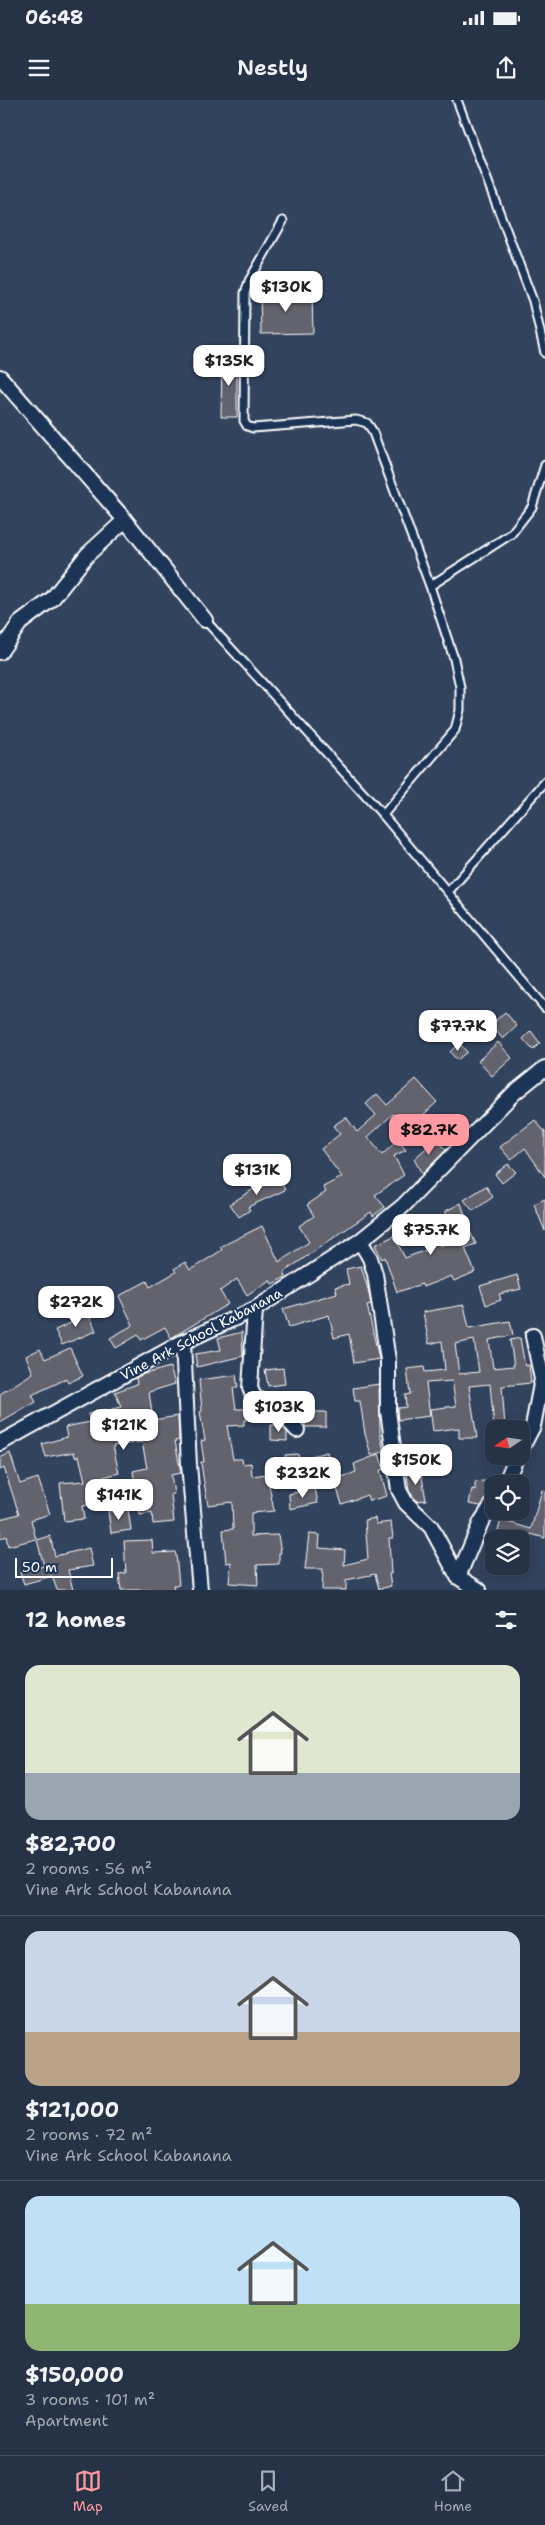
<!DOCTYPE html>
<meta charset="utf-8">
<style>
:root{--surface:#263246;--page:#2e3a4d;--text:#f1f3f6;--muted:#a4aab3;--line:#424d5f;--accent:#ff9aa2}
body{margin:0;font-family:"Shantell Sans",sans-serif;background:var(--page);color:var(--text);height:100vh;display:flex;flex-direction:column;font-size:19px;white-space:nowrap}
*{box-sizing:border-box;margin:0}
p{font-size:16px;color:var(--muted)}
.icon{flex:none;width:28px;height:28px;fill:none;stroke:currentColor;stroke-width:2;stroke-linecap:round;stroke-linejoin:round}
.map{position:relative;height:1490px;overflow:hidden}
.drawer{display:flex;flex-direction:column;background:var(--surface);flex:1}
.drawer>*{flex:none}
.needle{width:32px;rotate:257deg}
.buttons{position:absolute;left:485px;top:1320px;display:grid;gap:10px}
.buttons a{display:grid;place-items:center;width:45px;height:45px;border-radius:10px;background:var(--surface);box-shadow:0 2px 12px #0003,0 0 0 1px var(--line);font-size:25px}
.scale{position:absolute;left:15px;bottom:12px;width:98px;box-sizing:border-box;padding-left:5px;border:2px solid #fff;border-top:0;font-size:14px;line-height:18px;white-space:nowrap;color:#fff;-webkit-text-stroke:4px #1d3557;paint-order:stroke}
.price{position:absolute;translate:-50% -42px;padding:0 11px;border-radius:10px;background:#fff;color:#222;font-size:16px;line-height:32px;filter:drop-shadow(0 1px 2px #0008)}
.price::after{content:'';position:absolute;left:50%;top:30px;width:15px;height:11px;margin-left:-8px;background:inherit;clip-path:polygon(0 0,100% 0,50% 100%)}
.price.active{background:var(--accent);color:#111}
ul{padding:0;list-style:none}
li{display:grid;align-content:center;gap:10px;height:265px;padding:0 25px}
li+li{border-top:1px solid var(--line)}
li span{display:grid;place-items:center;height:155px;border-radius:15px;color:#555}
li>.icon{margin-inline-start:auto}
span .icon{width:90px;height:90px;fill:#fffc;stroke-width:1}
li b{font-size:21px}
h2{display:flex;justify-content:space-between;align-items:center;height:60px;padding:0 25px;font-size:21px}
.status{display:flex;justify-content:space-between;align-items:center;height:35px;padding:0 25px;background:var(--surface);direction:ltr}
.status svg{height:14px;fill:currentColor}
header{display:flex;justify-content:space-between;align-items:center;height:65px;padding:0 25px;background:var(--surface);font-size:22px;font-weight:600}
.dock{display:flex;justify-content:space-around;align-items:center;height:70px;border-top:1px solid var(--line);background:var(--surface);font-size:14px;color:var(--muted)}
.dock a{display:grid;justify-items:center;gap:2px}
.dock .active{color:var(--accent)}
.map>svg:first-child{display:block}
.building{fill:#64636e;stroke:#fff;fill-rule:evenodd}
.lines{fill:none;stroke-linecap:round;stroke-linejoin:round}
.service-casing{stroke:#fff;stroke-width:11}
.minor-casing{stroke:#fff;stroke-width:18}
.service{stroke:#1d3557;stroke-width:7}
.minor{stroke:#1d3557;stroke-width:14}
.labels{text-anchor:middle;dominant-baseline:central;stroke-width:4;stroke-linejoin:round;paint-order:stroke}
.street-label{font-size:14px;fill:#fff;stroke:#1d3557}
</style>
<div class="status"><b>06:48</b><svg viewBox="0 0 49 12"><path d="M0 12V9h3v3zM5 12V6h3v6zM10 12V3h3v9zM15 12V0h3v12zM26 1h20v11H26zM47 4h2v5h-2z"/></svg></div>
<header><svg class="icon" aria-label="menu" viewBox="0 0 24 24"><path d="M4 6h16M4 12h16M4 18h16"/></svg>Nestly<svg class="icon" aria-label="share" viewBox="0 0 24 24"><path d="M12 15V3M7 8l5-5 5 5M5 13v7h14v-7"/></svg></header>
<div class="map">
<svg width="545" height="1490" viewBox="0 0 545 1490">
<rect width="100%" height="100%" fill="#32435e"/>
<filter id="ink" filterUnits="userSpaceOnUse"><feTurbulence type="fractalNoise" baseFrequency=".02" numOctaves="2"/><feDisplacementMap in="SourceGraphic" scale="10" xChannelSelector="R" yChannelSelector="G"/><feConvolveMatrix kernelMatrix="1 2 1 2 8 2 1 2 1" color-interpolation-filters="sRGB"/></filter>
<g filter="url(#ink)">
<path class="building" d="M312,193L313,233L261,234L260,194Z
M222,257H237V317H221Z
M505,912L517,926L503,939L491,925Z
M531,931L540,943L533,950L523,939Z
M498,942L512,958L492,976L478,961Z
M459,943L467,952L457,960L450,952Z
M416,979L437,1002L407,1030L393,1014L368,1037L382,1055L398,1040L406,1050L394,1056L404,1075L375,1095L385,1107L373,1116L371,1112L284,1172L286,1177L272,1184L270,1180L247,1195L237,1179L220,1191L228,1204L171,1238L165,1227L141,1240L138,1235L116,1248L110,1238L133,1225L119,1196L147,1181L150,1187L176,1172L174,1169L185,1162L190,1170L222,1150L220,1147L262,1126L279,1162L309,1142L299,1126L314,1116L307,1105L326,1092L323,1087L342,1077L321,1049L340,1034L333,1026L346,1017L357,1032L376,1015L366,1004L377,994L387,1005Z
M535,1020L545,1032V1077L525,1048L511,1060L500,1047Z
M436,1039L446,1050L422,1074L414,1059Z
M508,1064L516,1072L502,1083L495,1074Z
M279,1078L285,1090L248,1107L250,1110L239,1117L230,1104L252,1090Z
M486,1086L493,1097L473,1111L464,1100Z
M545,1099V1131L534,1104Z
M461,1103L465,1116L463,1117L476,1144L465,1148L475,1172L454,1181L451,1176L423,1187L422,1184L397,1192L385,1157L382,1159L375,1145L394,1136L405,1158L426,1150L417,1132L429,1125L440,1146L460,1138L446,1115V1111Z
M361,1166L368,1189L371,1204L367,1205L379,1259L354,1263L349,1234L334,1238L329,1215L289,1227L283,1209L337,1193L335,1187L349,1184L346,1169Z
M517,1175L521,1189L499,1194L501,1200L486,1205L480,1186Z
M464,1205L469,1228L510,1221L513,1235L489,1240L493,1268L514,1266L510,1240L520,1238L525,1266L529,1265L531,1283L502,1286L505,1327L494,1328L490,1284L469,1286L477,1338H459V1328L433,1331L430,1309L456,1306L452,1281L426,1283L430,1316L398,1320L397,1310V1308L406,1307L405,1295L410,1294L407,1269L424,1267L425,1272L445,1270L442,1241L429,1244L423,1212ZM474,1240L479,1272L459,1274L455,1244Z
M87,1209L96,1231L62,1245L55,1230L75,1221L72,1215Z
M242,1232L243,1256L197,1267L195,1254L221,1250L218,1238Z
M70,1248L83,1276L68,1283L66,1279L32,1295L36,1302L0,1323V1294L33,1273L26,1256L40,1249L45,1259Z
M170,1267L175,1284L149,1292L153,1320L178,1316L179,1340L175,1341L181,1373L171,1375L174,1394H171L174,1422L153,1424L152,1413L140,1415L133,1371L147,1368L142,1342L113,1346L119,1373L96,1379L100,1403L82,1406L84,1419L64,1421L60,1383L85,1381L79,1356L75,1357L74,1352L46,1357L42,1344L67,1337L65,1327L90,1322L88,1314L121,1307L115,1292L137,1284L136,1278L141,1275Z
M283,1268L285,1284L268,1286L265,1270Z
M236,1275L238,1288H233L236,1309H247V1320H244V1325L227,1326L233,1359H242L243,1364L251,1363L252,1376L267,1374L274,1411L251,1413V1436L278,1435L281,1453H279V1464L257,1465L258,1485L229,1483L231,1462L226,1463L223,1430L233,1429L232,1402L208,1405L203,1377L201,1362H204L201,1341L205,1340L200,1312L202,1311L199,1280Z
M379,1284L380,1333L384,1352L371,1355L365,1334L360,1301H355L353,1288Z
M305,1312H326V1327H305Z
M271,1325H281L287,1332V1341L271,1340Z
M327,1352L332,1368L317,1372L316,1367L273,1372L272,1366L286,1362L285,1355L298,1354L299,1359Z
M10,1353L20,1384L38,1378L50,1414L31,1420L36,1439L8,1446L6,1436L0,1439V1419L19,1414L4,1368L0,1370V1358Z
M379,1354L384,1369L380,1370L387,1396L369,1401L367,1395L342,1404L334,1380L356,1372L354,1364Z
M421,1371L426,1400L417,1401L409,1391L407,1373Z
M493,1380L490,1394L481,1406L469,1404L472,1389L475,1390V1382Z
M315,1388L318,1403L290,1409L289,1394Z
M542,1390L545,1391V1438L531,1434L528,1444L521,1441V1439L497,1434L501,1420L531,1429Z
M128,1409L131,1430L111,1433L108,1411Z
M375,1418L376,1424L391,1422L393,1438H389L391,1474H389L391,1486L379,1489L375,1474L346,1480V1490H322L323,1469H305L309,1434L320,1435L319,1448L345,1450L344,1465L368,1459L365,1420Z
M50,1436L55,1456L89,1448L93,1466L68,1470L73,1490H57L52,1476L24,1484L20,1472L44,1466L37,1440Z
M152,1440L153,1453L175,1452L176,1455L179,1485H173L174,1490H121L119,1474L126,1473L124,1441Z"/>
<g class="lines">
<defs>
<path id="service" d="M457,0L533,201L545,253
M283,121L249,181L245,193L244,321L247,326L253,328L356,320L367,323L372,330L430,486L454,559L460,587V610L455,630L383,715L545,908
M430,486L511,434L532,407L545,365
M205,520L383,715
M448,792L545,682"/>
<path id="minor" d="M0,277L125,420L205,520
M0,552L20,523L52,499L87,455L125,420
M360,1141L370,1158L375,1174L388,1260V1311L399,1390L406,1403L431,1427L458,1477L479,1490
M255,1209L250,1288L254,1297L279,1310L297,1330
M183,1242L189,1365L200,1490
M0,1343L183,1242L255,1209L360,1141L403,1106L514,993L545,968
M521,1349L533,1326L542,1279L533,1236
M505,1384L517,1356
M458,1477L481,1422L494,1402"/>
</defs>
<use href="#service" class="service-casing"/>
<use href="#minor" class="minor-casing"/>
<use href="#service" class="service"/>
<use href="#minor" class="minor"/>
</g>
</g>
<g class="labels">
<g class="street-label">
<text transform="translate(201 1234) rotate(-28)">Vine Ark School Kabanana</text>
</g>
</g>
</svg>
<div class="buttons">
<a><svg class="needle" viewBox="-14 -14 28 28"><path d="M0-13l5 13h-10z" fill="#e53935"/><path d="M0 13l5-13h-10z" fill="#a4aab3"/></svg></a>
<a><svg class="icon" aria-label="locate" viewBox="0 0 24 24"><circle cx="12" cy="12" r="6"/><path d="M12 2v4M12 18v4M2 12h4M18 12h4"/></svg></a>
<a><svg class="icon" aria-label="layers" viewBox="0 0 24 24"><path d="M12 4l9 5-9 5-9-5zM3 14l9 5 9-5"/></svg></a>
</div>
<div class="scale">50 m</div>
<b class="price" style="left:286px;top:213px">$130K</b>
<b class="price" style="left:229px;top:287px">$135K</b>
<b class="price" style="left:458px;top:952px">$77.7K</b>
<b class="price active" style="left:429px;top:1056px">$82.7K</b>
<b class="price" style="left:257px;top:1096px">$131K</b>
<b class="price" style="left:431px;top:1156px">$75.7K</b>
<b class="price" style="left:76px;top:1228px">$272K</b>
<b class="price" style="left:279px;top:1333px">$103K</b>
<b class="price" style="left:124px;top:1351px">$121K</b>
<b class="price" style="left:416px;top:1386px">$150K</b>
<b class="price" style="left:303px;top:1399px">$232K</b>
<b class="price" style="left:119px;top:1421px">$141K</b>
</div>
<section class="drawer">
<h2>12 homes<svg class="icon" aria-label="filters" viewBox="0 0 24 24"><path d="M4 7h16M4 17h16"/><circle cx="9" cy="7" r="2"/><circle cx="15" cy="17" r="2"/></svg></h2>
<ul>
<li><span style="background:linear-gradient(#dfe7d0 70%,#9aa5b1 0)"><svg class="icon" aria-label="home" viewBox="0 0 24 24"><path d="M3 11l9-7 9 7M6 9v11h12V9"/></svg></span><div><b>$82,700</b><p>2 rooms · 56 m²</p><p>Vine Ark School Kabanana</p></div></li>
<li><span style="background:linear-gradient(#c9d6e8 65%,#b9a48a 0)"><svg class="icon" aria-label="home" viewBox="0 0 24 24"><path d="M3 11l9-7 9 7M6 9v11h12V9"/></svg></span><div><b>$121,000</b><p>2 rooms · 72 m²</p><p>Vine Ark School Kabanana</p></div></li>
<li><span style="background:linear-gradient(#bfe0f5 70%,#8fb573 0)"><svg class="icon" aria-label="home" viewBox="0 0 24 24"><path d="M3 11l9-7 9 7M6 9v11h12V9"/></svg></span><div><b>$150,000</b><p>3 rooms · 101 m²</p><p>Apartment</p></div></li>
</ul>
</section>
<nav class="dock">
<a class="active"><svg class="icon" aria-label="map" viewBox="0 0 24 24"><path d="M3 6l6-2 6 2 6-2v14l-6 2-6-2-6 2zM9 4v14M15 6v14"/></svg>Map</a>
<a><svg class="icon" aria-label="saved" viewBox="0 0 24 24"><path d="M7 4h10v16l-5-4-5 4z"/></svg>Saved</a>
<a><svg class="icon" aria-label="home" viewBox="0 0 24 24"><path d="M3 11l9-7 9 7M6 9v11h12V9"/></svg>Home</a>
</nav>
